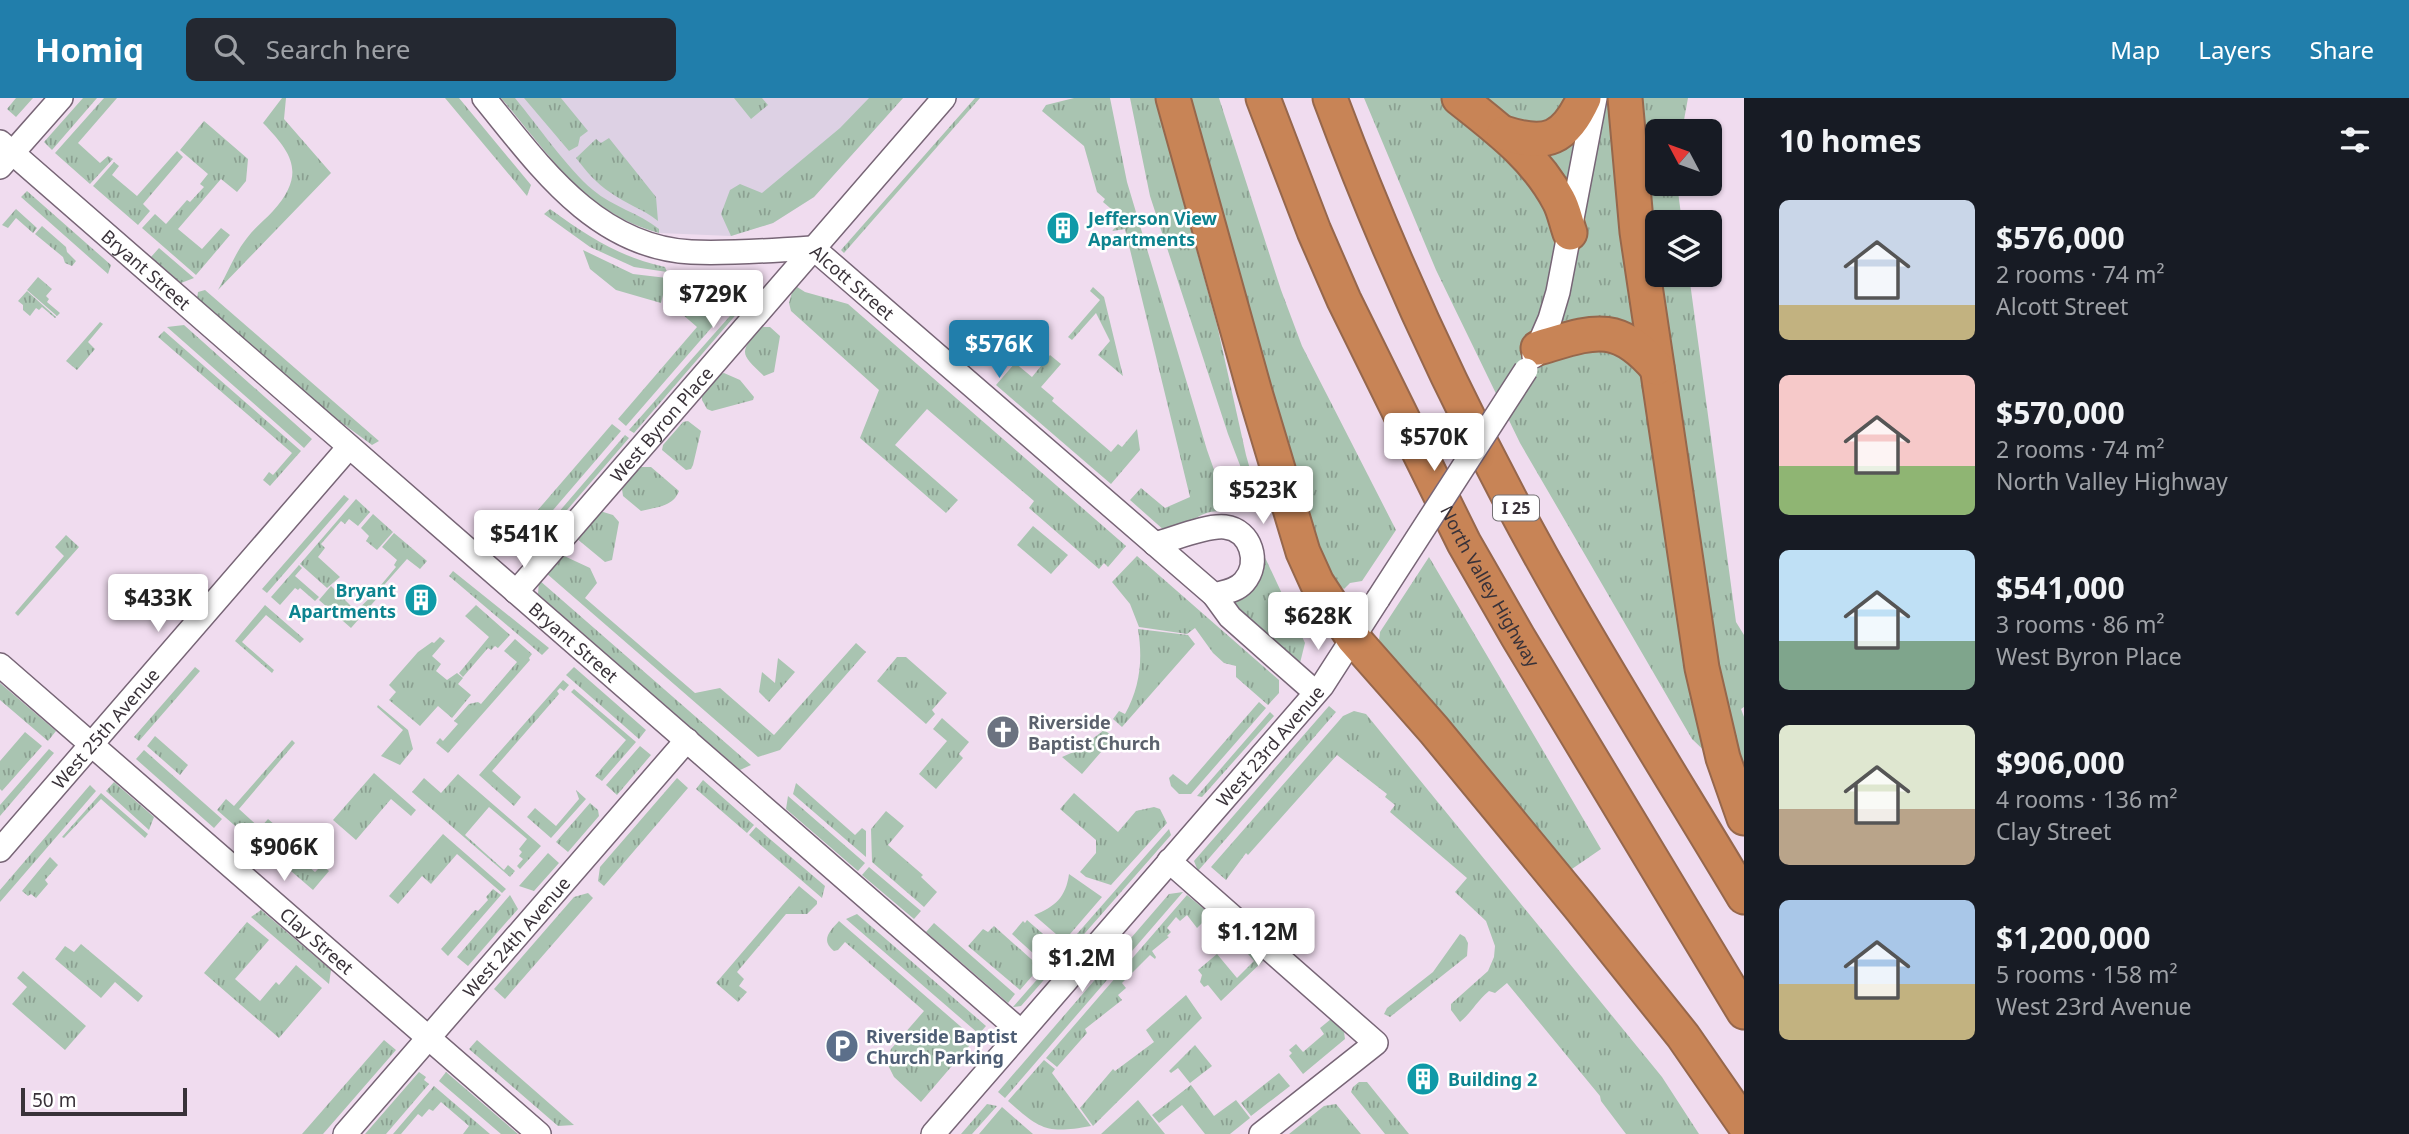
<!DOCTYPE html>
<meta charset="utf-8">
<style>
:root{--surface:#171b24;--page:#242831;--text:#f1f3f6;--muted:#9ea1a6;--accent:#217eab}
body{margin:0;font-family:"Noto Sans",sans-serif;background:var(--page);color:var(--text);height:100vh;display:flex;flex-direction:column;font-size:26px;white-space:nowrap}
*{box-sizing:border-box;margin:0}
p{font-size:23px;color:var(--muted)}
.icon{flex:none;width:38px;height:38px;fill:none;stroke:currentColor;stroke-width:2;stroke-linecap:round;stroke-linejoin:round}
.map{position:relative;flex:1;overflow:hidden}
.drawer{display:flex;flex-direction:column;background:var(--surface);width:665px}
.drawer>*{flex:none}
.needle{width:46px;rotate:311deg}
.tools{position:absolute;left:1645px;top:21px;display:grid;gap:14px}
.tools a{display:grid;place-items:center;width:77px;height:77px;border-radius:10px;background:var(--surface);box-shadow:0 2px 5px #0004;font-size:35px}
.scale{position:absolute;left:21px;bottom:18px;width:166px;box-sizing:border-box;padding-left:7px;border:4px solid #393239;border-top:0;font-size:19px;line-height:24px;white-space:nowrap;color:#393239;-webkit-text-stroke:5px #fff;paint-order:stroke}
.price{position:absolute;translate:-50% -60px;padding:0 16px;border-radius:7px;background:#fff;color:#222;font-size:23px;line-height:46px;filter:drop-shadow(0 2px 4px #0008)}
.price::after{content:'';position:absolute;left:50%;top:42px;width:21px;height:16px;margin-left:-10px;background:inherit;clip-path:polygon(0 0,100% 0,50% 100%)}
.price.on{background:var(--accent);color:#fff}
ul{padding:0;list-style:none}
li{display:flex;align-items:center;gap:21px;height:175px;padding:0 35px}
li span{display:grid;place-items:center;flex:none;width:196px;height:140px;border-radius:10px;color:#555}
li>.icon{margin-inline-start:auto}
span .icon{width:84px;height:84px;fill:#fffc;stroke-width:1}
li b{font-size:30px}
h2{display:flex;justify-content:space-between;align-items:center;height:84px;padding:0 35px;font-size:30px}
header{display:flex;align-items:center;gap:42px;box-sizing:border-box;height:98px;padding:0 35px;background:var(--accent);color:#fff}
header strong{font-size:33px}
nav{display:flex;gap:38px;margin-inline-start:auto;font-size:24px}
.search{width:490px;height:63px;background:var(--page);display:flex;align-items:center;gap:18px;box-sizing:border-box;padding:0 24px;border-radius:10px;color:var(--muted);font-size:26px}
main{display:flex;flex:1;min-height:0}
.map>svg:first-child{display:block}
.commercial{fill:#ddd1e4}
.grass{fill:url(#grass-tufts)}
.lines{fill:none;stroke-linecap:round;stroke-linejoin:round}
.minor-casing{stroke:#776576;stroke-width:26}
.highway-casing{stroke:#96674c;stroke-width:37}
.minor{stroke:#fff;stroke-width:23}
.highway{stroke:#c88456;stroke-width:33}
.minor-bridge-casing{stroke:#776576;stroke-width:26;stroke-linecap:butt}
.minor-bridge{stroke:#fff;stroke-width:23}
.labels{text-anchor:middle;dominant-baseline:central;stroke-width:5;stroke-linejoin:round;paint-order:stroke}
.shield{fill:#fff;stroke:#747074;stroke-width:2}
.shield-label{font-size:16px;font-weight:bold;fill:#393239}
.culture-label{font-size:18px;font-weight:bold;fill:#0d838f;stroke:#fff;text-anchor:start}
.street-label{font-size:18px;fill:#393239;stroke:#fff}
.worship-label{font-size:18px;font-weight:bold;fill:#5b616d;stroke:#fff;text-anchor:start}
.service-label{font-size:18px;font-weight:bold;fill:#4e5e75;stroke:#fff;text-anchor:start}
</style>
<header>
<strong>Homiq</strong>
<div class="search"><svg class="icon" aria-label="search" viewBox="0 0 24 24"><circle cx="10" cy="10" r="6"/><path d="M15 15l6 6"/></svg>Search here</div>
<nav><a>Map</a><a>Layers</a><a>Share</a></nav>
</header>
<main>
<div class="map">
<svg width="1744" height="1036" viewBox="0 0 1744 1036">
<defs>
<pattern id="grass-tufts" width="24" height="20" patternUnits="userSpaceOnUse" patternTransform="scale(1.75)"><rect width="24" height="20" fill="#a9c4b1"/><path d="M3 7l-1-3M5 7V3M7 7l1-3M15 17l-1-3M17 17v-4M19 17l1-3" fill="none" stroke="#8ba091"/></pattern>
</defs>
<rect width="100%" height="100%" fill="#f0dcef"/>
<path class="commercial" d="M501,0H903L814,99L773,125L731,138L659,135L620,121Z"/>
<path class="grass" d="M16,0H33L16,19L7,11Z
M83,0H97L52,52L44,44Z
M104,0H117L78,45L100,65L108,58L113,61L90,86L55,55Z
M282,0H286L284,21L331,75L218,192C227,176 235,155 247,140C254,130 265,122 273,113C306,76 293,56 263,25Z
M445,0H459L531,87L527,98Z
M501,0H515C538,28 567,70 593,92C613,109 639,115 659,131V135C583,114 550,57 501,0Z
M524,0H561L588,33L580,39L578,48L569,53Z
M734,0H762L768,7L751,21Z
M869,0H903L814,99L773,125L731,138L721,116L730,92L740,86L762,95L840,30Z
M975,0H980L844,155L841,152Z
M1074,0H1110L1127,84L1207,352L1229,414C1200,408 1190,430 1165,433L1130,402L1141,390L1165,410L1190,399L1125,131L1112,133L1123,121L1103,104L1105,101L1097,94L1084,48L1042,13L1046,7Z
M1130,0H1155L1217,227L1246,357L1265,424L1261,422L1228,336L1150,98Z
M1184,0H1219L1281,192L1302,248L1396,432L1362,483L1350,485L1344,491C1315,472 1299,377 1287,343C1281,325 1271,307 1266,289C1236,193 1211,96 1184,0Z
M1364,0H1688L1682,33H1657V86H1677L1682,124H1657V177H1689L1736,524L1744,537V609L1741,611L1744,619V695L1740,687L1692,641L1520,345L1436,172Z
M204,23L248,61L246,83L237,94L221,81L178,131L202,151L221,130L230,137L196,177L142,130L155,116L166,126L187,102L190,104L204,89L200,86L208,76L180,52Z
M609,40L656,99L658,123C643,111 626,106 611,95C596,85 586,73 576,60L596,41L601,45Z
M177,53L183,59L143,106L150,113L138,127L93,88L114,64L119,68L112,77L137,98Z
M27,93L111,167L108,176L21,99Z
M16,111L37,130L33,135L16,120L8,130L2,127Z
M550,111C589,139 619,159 665,169L667,174L634,169L590,149L544,116Z
M42,128L66,149L67,154L76,163L72,168L65,165L63,159L35,136Z
M159,150L194,180L181,185L151,159Z
M583,152L633,176L667,180L661,205L616,192L590,171Z
M38,179L52,191L46,198L49,201L47,204L60,215L57,218L27,192Z
M718,181L725,183L734,193L732,206L626,328L618,321L697,229L682,216L693,182Z
M794,187L805,194L848,206L1126,448L1108,469L1104,465L1099,471L1029,410L1034,403L927,311L895,347L958,402L946,415L860,340L879,292L791,213L789,205Z
M1093,189L1104,199L1123,278L1098,257L1110,243L1096,215L1072,242L1068,239L1100,202L1090,193Z
M205,192L379,343L372,347L327,314L197,201L198,194Z
M27,193L56,219L55,220L42,209L39,212L36,210L30,218L23,212V207L18,203Z
M740,194H743L744,202L740,212L634,335L629,332L737,210L740,201Z
M100,224L103,226L88,244L95,251L77,272L66,263Z
M184,227L312,341L304,350L167,229Z
M762,229H770L780,238L774,274L764,278C739,255 739,254 762,229Z
M164,233L301,353L270,388L263,382L269,374L273,377L292,355L158,239Z
M1050,257L1061,266L1041,289L1054,300L1052,303L1111,354L1118,346L1122,349L1137,331L1140,352L1111,386L996,287L1015,265L1032,279Z
M724,275L740,282L754,299L753,302L712,313L707,311L702,302V298L720,276Z
M688,323L701,333L693,367L691,371L686,372L662,352L663,347L683,324Z
M612,326L621,333L523,447L509,452L506,449Z
M625,337L629,340L524,462L516,454L527,451Z
M640,369H651L679,393C673,409 656,409 641,413L623,398L622,391Z
M344,397L349,401L267,495L262,491Z
M356,401L370,414L358,428L349,421L345,426L341,423L321,446L325,450L318,459L340,479L327,490L300,466Z
M600,413L613,417L619,424L612,462L605,464L576,440Z
M373,416L393,434L377,452L366,443L369,438L361,430Z
M1033,428L1068,457L1051,476L1017,447Z
M394,435L427,463L420,471L407,461L377,495L376,493L396,469L394,467L397,462L382,449Z
M66,437L79,449L18,518L15,515L64,458L55,449Z
M1262,453L1305,545L1300,565L1233,506L1249,491Z
M562,457L590,470L597,485L585,500L695,595L720,590L774,637L856,545L866,554L780,652L758,659L546,475Z
M1137,458L1279,582V595L1268,607L1236,579V568L1224,565L1213,555L1195,530L1187,536L1139,529L1130,506L1112,484Z
M1429,459L1601,751L1569,773L1379,542L1380,534Z
M299,467L302,470L295,478L319,499L315,503L300,490L298,492L295,490L280,507L271,499Z
M453,473L549,550L542,557L449,478Z
M539,482L751,667L740,672L538,496Z
M331,488L356,513L375,495L379,498L351,530L319,502Z
M265,507L304,541L300,545L266,517L242,544L274,572L272,575L235,543Z
M476,507L510,537L498,550L495,548L491,552L488,550L463,579L459,575L489,539L465,518Z
M1138,531L1188,537L1195,546L1122,629L1113,621L1119,613L1125,616C1140,589 1143,562 1138,531Z
M440,539L445,543L432,558L441,566L436,573L447,582L457,575L463,580L458,586L471,597L452,620L438,608L420,628L389,602L396,594L389,587L418,554L432,544L434,545Z
M515,541L532,556L529,560L530,562L448,655L436,645L440,640L443,643L458,626L454,623L469,606L478,604L481,606L517,564L504,553Z
M897,559H906L947,595L932,612L935,616L926,626L877,583Z
M778,560L795,574L769,604L759,594L762,574L775,585Z
M195,569L200,573L139,643L134,639Z
M574,569L646,632L639,641L566,577Z
M563,582L569,587L564,593L560,590L557,593L559,596L492,673L521,699L514,708L479,677Z
M0,585L56,633L48,643L0,602Z
M574,591L636,644L602,683L595,678L626,642L571,594Z
M1259,604L1266,610L1191,696H1179L1171,688L1169,680L1173,676L1187,687Z
M378,607L408,632L413,651L400,667L381,658L403,632L377,609Z
M1329,608L1336,614L1198,773L1194,763Z
M1354,613L1366,616L1662,979L1699,1036H1626L1601,1003L1600,998L1507,885L1495,895L1489,893C1476,904 1472,914 1460,924L1451,912V906L1488,873L1494,859L1495,848L1486,823L1455,794L1467,780L1390,714L1395,707L1385,699L1387,696L1337,657L1248,757L1246,755L1226,782L1211,769L1337,625L1343,618Z
M1270,614L1274,618L1202,699L1197,698Z
M942,620L969,644L959,656L963,660L936,691L919,676L947,643L933,631Z
M1104,632L1114,639L1082,676L1062,659L1078,652Z
M25,634L42,648L2,693L0,691V663Z
M155,638L188,667L180,677L147,648Z
M292,642L295,645L239,711L260,730L268,721L275,727L258,748L217,712L226,701L234,708Z
M640,648L651,657L617,697L606,687Z
M49,651L54,655L0,718V707Z
M144,652L222,721L214,730L136,661Z
M374,675L416,712L411,718L391,701L356,742L333,722Z
M458,676L541,748L520,771L517,768L523,761L519,758L522,754L519,751L527,741L489,709L465,737L504,772L508,767L515,773L510,779L412,694L424,680L441,695Z
M677,680L688,690L604,788L598,783L600,769Z
M703,682L754,727L747,735L696,691Z
M114,684L154,719L149,732L106,693Z
M796,685L855,737L862,730L866,733V759L793,696Z
M90,687L96,693L0,804V792Z
M576,692L586,701L551,740L527,719L535,710L556,728L579,701Z
M101,695L148,736L145,740L101,701L64,740L62,739Z
M1074,695L1118,734L1136,713L1154,709L1160,711L1167,725L1111,787L1086,779L1080,774L1096,755V742L1060,711Z
M788,698L865,765L858,773L786,711Z
M590,705L598,712L599,718L568,754L556,744Z
M886,713L904,728L888,747L923,777L921,779L937,794L924,809L872,764L871,731Z
M756,729L825,788L822,800L749,737Z
M1169,731L1171,737L1021,908L1013,909Z
M443,736L506,791L502,795L457,756L431,786L422,778L398,806L389,798Z
M307,754L309,756L303,764L315,774L322,767L329,773L313,792L291,773Z
M548,755L559,765L534,793L519,788Z
M50,759L58,767L45,782L48,786L36,800L31,796L28,798L22,793Z
M869,769L921,813L914,821L862,777Z
M1069,776L1102,799L1064,843L1034,817C1055,809 1066,799 1069,776Z
M799,788L817,803V806L807,816H786L737,874L744,881L739,888L747,894L738,904L716,885Z
M493,791L501,797L448,858L441,851L475,812L478,813L488,802L486,799Z
M1183,794L1005,1000L998,994L1169,796Z
M588,795L593,800L505,901L494,891L574,799Z
M510,797L518,811L468,868L457,859Z
M1187,797L1241,841L1238,844L1209,818L1197,830L1187,817L1180,823L1176,819L1167,830L1171,834L1167,838L1169,839L1152,853L1156,859L1155,861L1150,857L1122,885L1126,890L1118,897L1122,902L1085,931L1087,935L1057,969L1046,960Z
M261,812L331,872L329,886L251,819Z
M857,816L986,928L979,936L846,821Z
M1027,822L1058,849L1044,865L1012,836L1023,823L1025,825Z
M839,823L975,941L921,1004L894,979L887,965L891,951L924,913L845,844L838,852L834,853C820,842 830,833 839,823Z
M247,824L269,842L235,881L260,903L276,884L279,887L296,867L322,890L279,940L204,875Z
M934,825L1015,896L1008,905L926,834Z
M994,828L1040,869L1020,892L968,848L983,831L988,834Z
M1460,836L1465,839L1468,845L1467,858L1390,919L1384,916L1387,910L1433,874Z
M81,846L143,898L138,904L115,884L101,900L55,861L65,848L74,854Z
M1253,851L1263,863L1221,903L1208,887L1204,889L1200,884L1202,877L1198,872L1217,856L1237,880L1254,863L1248,856Z
M23,873L86,928L65,952L12,906L27,889L17,880Z
M1186,897L1202,920L1093,1028L1080,1010L1113,971L1115,973L1154,944L1146,932Z
M1331,921L1344,934L1345,941L1303,976L1289,958L1292,955L1289,952L1296,946L1303,954L1324,936L1320,930Z
M384,942L396,952L323,1036H302Z
M477,942L574,1027L558,1028L469,951Z
M1195,947L1212,968L1190,985L1178,970L1171,975L1169,973Z
M1044,962L1055,971L1052,975L1091,1028C1047,1036 1041,1032 1008,1003Z
M419,974L426,979L424,982L429,986L386,1036H365Z
M446,974L518,1036H501L439,983Z
M1279,975L1290,988L1251,1018L1241,1005Z
M1359,984H1367L1409,1036H1385L1351,994L1353,989Z
M1191,987L1214,1018L1236,1002L1250,1020L1230,1036H1205L1182,1007L1159,1025L1152,1017Z
M434,988L490,1036H463L469,1028L441,1004L433,1013L429,1011L422,1019L418,1016L401,1036H393Z
M1138,1002L1165,1036H1101Z
M987,1006L997,1008L972,1036H961Z
M1336,1006L1361,1036H1289L1324,1008Z
M1002,1009L1033,1036H979Z"/>
<g class="lines">
<defs>
<g id="minor">
<path id="s1" d="M484,0C539,67 595,149 691,154C731,156 773,152 813,150L1214,497L1230,519L1315,594"/>
<path id="s2" d="M0,44L1020,933"/>
<path d="M0,69L61,0"/>
<path d="M1534,258L1550,221L1558,194L1595,0"/>
<path d="M1155,446C1174,441 1206,427 1225,429C1251,432 1261,465 1244,484C1236,493 1225,494 1214,497"/>
<path id="s3" d="M516,494L944,0"/>
<path id="s4" d="M0,567L539,1036"/>
<path id="s5" d="M0,752L349,349"/>
<path d="M1169,763L1376,945L1261,1036"/>
<path id="s6" d="M345,1036L687,642"/>
<path id="s7" d="M933,1036L1322,588L1378,501"/>
</g>
<g id="highway">
<path d="M1173,0L1254,291L1303,454L1317,485L1353,540L1434,632L1579,808L1683,938L1744,1026"/>
<path id="s8" d="M1263,0L1314,133L1344,202L1464,445L1518,539L1744,914"/>
<path d="M1330,0C1394,172 1472,339 1564,499C1622,600 1684,699 1744,799"/>
<path d="M1459,0C1497,30 1536,59 1559,103C1564,112 1566,124 1570,135"/>
<path d="M1625,0L1637,134L1702,570L1723,660L1744,720"/>
<path d="M1504,35C1547,49 1565,41 1584,0"/>
<path d="M1538,250C1593,234 1616,222 1657,270"/>
</g>
</defs>
<use href="#minor" class="minor-casing"/>
<use href="#highway" class="highway-casing"/>
<use href="#minor" class="minor"/>
<use href="#highway" class="highway"/>
<defs>
<path id="minor-bridge" d="M1378,501L1526,272"/>
</defs>
<use href="#minor-bridge" class="minor-bridge-casing"/>
<use href="#minor-bridge" class="minor-bridge"/>
</g>
<defs>
<symbol id="building-disc" viewBox="-11 -11 22 22"><circle r="9.5" fill="#0f9aa8" stroke="#fff"/><path d="M-4-6H4V6H1V3H-1V6H-4ZM-2.5-4.3h1.7v1.8h-1.7ZM.8-4.3h1.7v1.8H.8ZM-2.5-1h1.7V.8h-1.7ZM.8-1h1.7V.8H.8Z" fill="#fff"/></symbol>
<symbol id="church-disc" viewBox="-11 -11 22 22"><circle r="9.5" fill="#6b7280" stroke="#fff"/><path d="M-1.2-6h2.4v3.5h3.3v2.4h-3.3V6h-2.4V-.1h-3.3v-2.4h3.3Z" fill="#fff"/></symbol>
<symbol id="parking-disc" viewBox="-11 -11 22 22"><circle r="9.5" fill="#5c6f8a" stroke="#fff"/><path d="M-3.5-5.5H1a3.5 3.5 0 0 1 0 7H-1V5.5H-3.5ZM-1-3.4V-.6H.8a1.4 1.4 0 0 0 0-2.8Z" fill="#fff"/></symbol>
</defs>
<g fill-rule="evenodd">
<use href="#building-disc" x="1044" y="111" width="38" height="38"/>
<use href="#building-disc" x="402" y="483" width="38" height="38"/>
<use href="#church-disc" x="984" y="615" width="38" height="38"/>
<use href="#parking-disc" x="823" y="929" width="38" height="38"/>
<use href="#building-disc" x="1404" y="962" width="38" height="38"/>
</g>
<g class="labels">
<rect class="shield" x="1493" y="397.5" width="46" height="25" rx="5"/>
<g class="shield-label">
<text x="1516" y="410">I 25</text>
</g>
<g class="culture-label">
<text x="1088" y="120">Jefferson View<tspan x="1088" dy="21">Apartments</tspan></text>
<text x="396" y="492" text-anchor="end">Bryant<tspan x="396" dy="21">Apartments</tspan></text>
<text x="1448" y="981">Building 2</text>
</g>
<g class="street-label">
<text stroke="none"><textPath href="#s2" startOffset="194">Bryant Street</textPath></text>
<text stroke="none"><textPath href="#s1" startOffset="441">Alcott Street</textPath></text>
<text stroke="none"><textPath href="#s3" startOffset="222">West Byron Place</textPath></text>
<text stroke="none"><textPath href="#s8" startOffset="539">North Valley Highway</textPath></text>
<text stroke="none"><textPath href="#s2" startOffset="761">Bryant Street</textPath></text>
<text stroke="none"><textPath href="#s5" startOffset="161">West 25th Avenue</textPath></text>
<text stroke="none"><textPath href="#s7" startOffset="514">West 23rd Avenue</textPath></text>
<text stroke="none"><textPath href="#s6" startOffset="261">West 24th Avenue</textPath></text>
<text stroke="none"><textPath href="#s4" startOffset="420">Clay Street</textPath></text>
</g>
<g class="worship-label">
<text x="1028" y="624">Riverside<tspan x="1028" dy="21">Baptist Church</tspan></text>
</g>
<g class="service-label">
<text x="866" y="938">Riverside Baptist<tspan x="866" dy="21">Church Parking</tspan></text>
</g>
</g>
</svg>
<div class="tools">
<a><svg class="needle" viewBox="-14 -14 28 28"><path d="M0-13l5 13h-10z" fill="#e53935"/><path d="M0 13l5-13h-10z" fill="#9ea1a6"/></svg></a>
<a><svg class="icon" aria-label="layers" viewBox="0 0 24 24"><path d="M12 4l9 5-9 5-9-5zM3 14l9 5 9-5"/></svg></a>
</div>
<div class="scale">50 m</div>
<b class="price" style="left:713px;top:232px">$729K</b>
<b class="price on" style="left:999px;top:282px">$576K</b>
<b class="price" style="left:1434px;top:375px">$570K</b>
<b class="price" style="left:1263px;top:428px">$523K</b>
<b class="price" style="left:524px;top:472px">$541K</b>
<b class="price" style="left:158px;top:536px">$433K</b>
<b class="price" style="left:1318px;top:554px">$628K</b>
<b class="price" style="left:284px;top:785px">$906K</b>
<b class="price" style="left:1258px;top:870px">$1.12M</b>
<b class="price" style="left:1082px;top:896px">$1.2M</b>
</div>
<section class="drawer">
<h2>10 homes<svg class="icon" aria-label="filters" viewBox="0 0 24 24"><path d="M4 7h16M4 17h16"/><circle cx="9" cy="7" r="2"/><circle cx="15" cy="17" r="2"/></svg></h2>
<ul>
<li><span style="background:linear-gradient(#c9d6e8 75%,#c2b280 0)"><svg class="icon" aria-label="home" viewBox="0 0 24 24"><path d="M3 11l9-7 9 7M6 9v11h12V9"/></svg></span><div><b>$576,000</b><p>2 rooms · 74 m²</p><p>Alcott Street</p></div></li>
<li><span style="background:linear-gradient(#f6c9c9 65%,#8fb573 0)"><svg class="icon" aria-label="home" viewBox="0 0 24 24"><path d="M3 11l9-7 9 7M6 9v11h12V9"/></svg></span><div><b>$570,000</b><p>2 rooms · 74 m²</p><p>North Valley Highway</p></div></li>
<li><span style="background:linear-gradient(#bfe0f5 65%,#7fa58c 0)"><svg class="icon" aria-label="home" viewBox="0 0 24 24"><path d="M3 11l9-7 9 7M6 9v11h12V9"/></svg></span><div><b>$541,000</b><p>3 rooms · 86 m²</p><p>West Byron Place</p></div></li>
<li><span style="background:linear-gradient(#dfe7d0 60%,#b9a48a 0)"><svg class="icon" aria-label="home" viewBox="0 0 24 24"><path d="M3 11l9-7 9 7M6 9v11h12V9"/></svg></span><div><b>$906,000</b><p>4 rooms · 136 m²</p><p>Clay Street</p></div></li>
<li><span style="background:linear-gradient(#a9c7e8 60%,#c2b280 0)"><svg class="icon" aria-label="home" viewBox="0 0 24 24"><path d="M3 11l9-7 9 7M6 9v11h12V9"/></svg></span><div><b>$1,200,000</b><p>5 rooms · 158 m²</p><p>West 23rd Avenue</p></div></li>
</ul>
</section>
</main>
